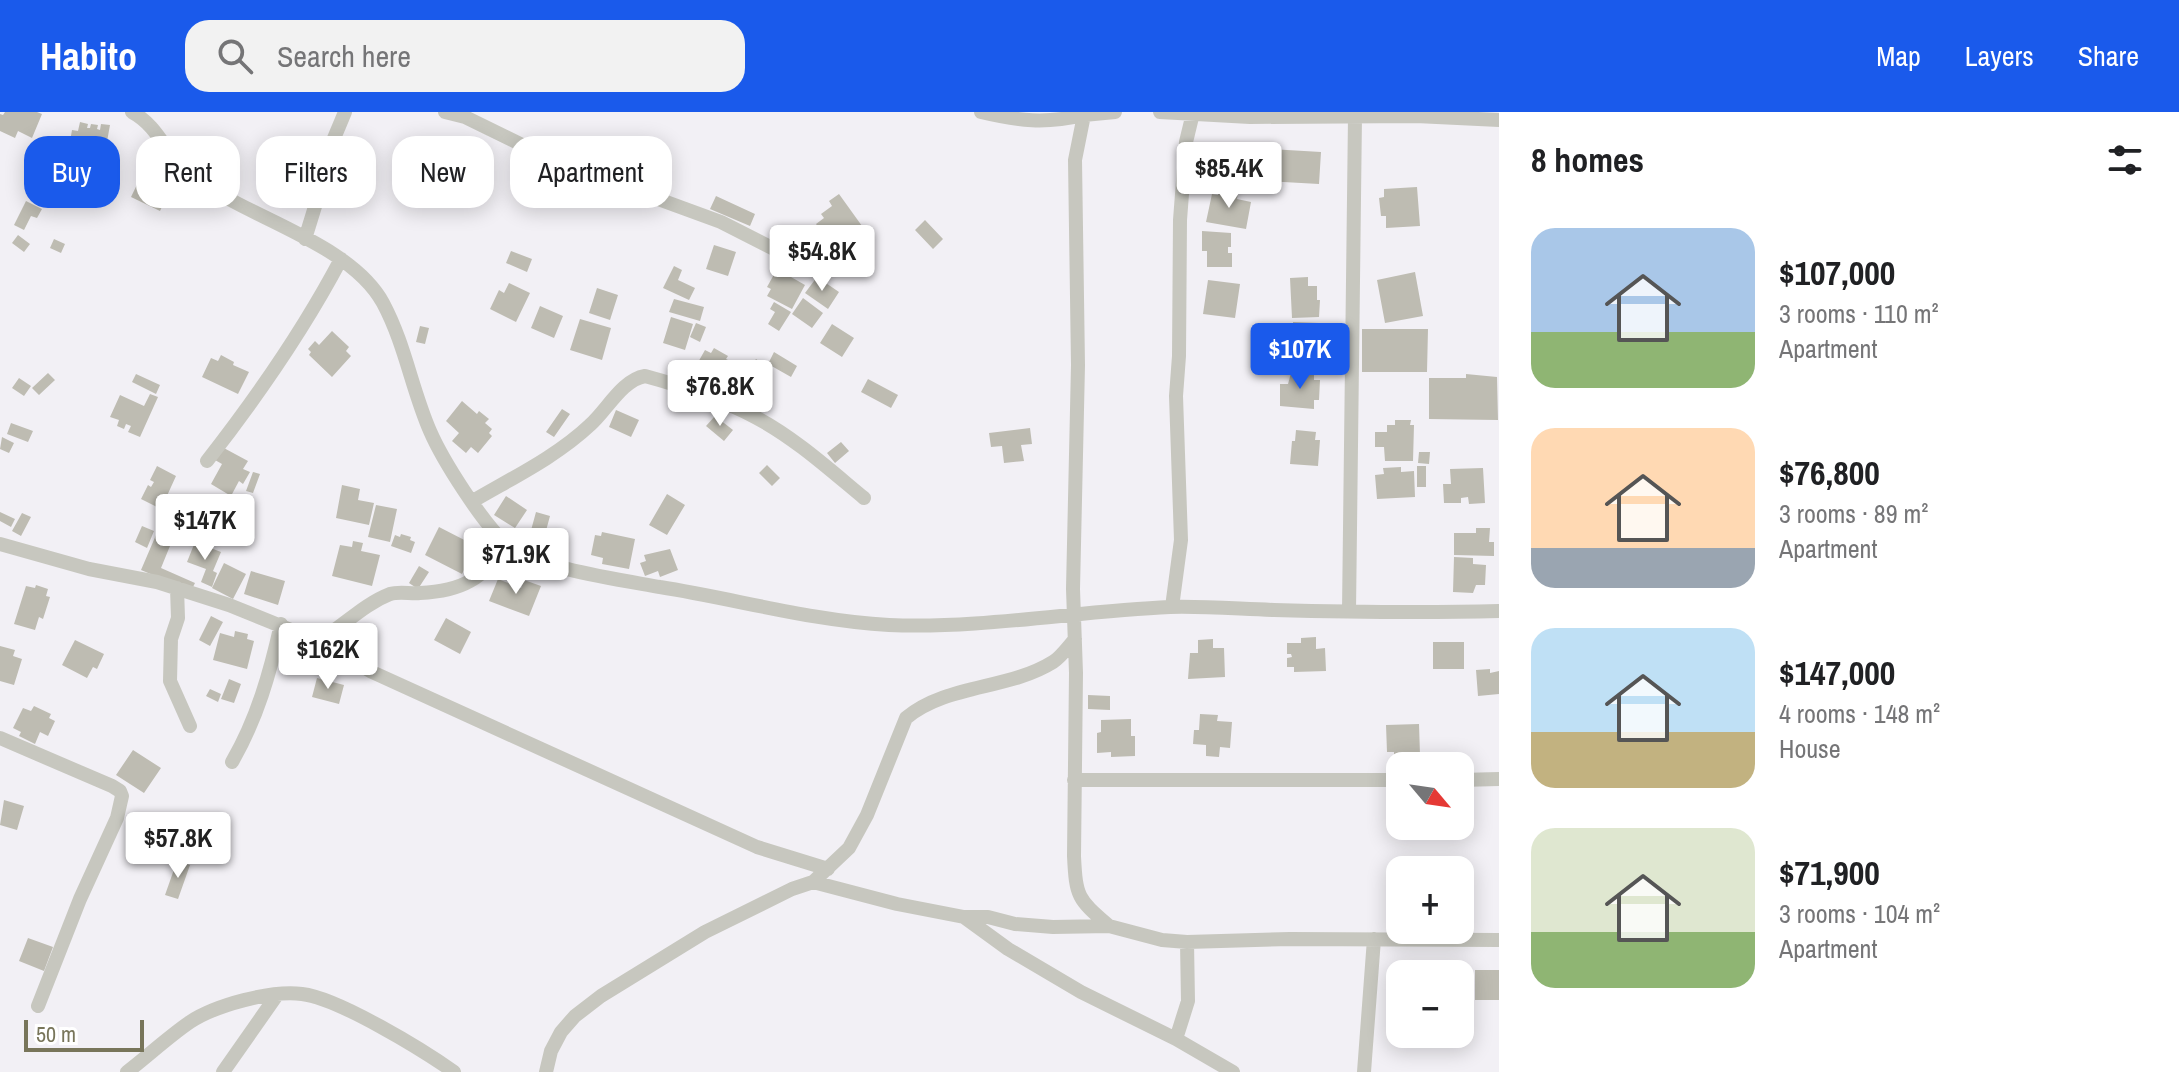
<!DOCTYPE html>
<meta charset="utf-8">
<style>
:root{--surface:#fff;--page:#f2f2f2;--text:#202124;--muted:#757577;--accent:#1a5aeb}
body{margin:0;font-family:"Archivo Narrow",sans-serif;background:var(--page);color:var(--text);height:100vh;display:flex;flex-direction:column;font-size:30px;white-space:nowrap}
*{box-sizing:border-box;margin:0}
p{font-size:26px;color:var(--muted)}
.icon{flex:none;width:44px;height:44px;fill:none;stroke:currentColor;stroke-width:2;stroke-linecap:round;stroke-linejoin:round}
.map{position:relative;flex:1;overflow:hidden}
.drawer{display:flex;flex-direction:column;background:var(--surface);width:680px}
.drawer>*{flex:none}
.top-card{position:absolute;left:24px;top:24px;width:760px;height:72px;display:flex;gap:16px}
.needle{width:52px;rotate:119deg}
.fabs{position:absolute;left:1386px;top:640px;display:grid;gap:16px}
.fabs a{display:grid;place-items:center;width:88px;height:88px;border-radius:16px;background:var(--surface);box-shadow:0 4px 20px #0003;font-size:40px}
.scale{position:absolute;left:24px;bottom:20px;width:120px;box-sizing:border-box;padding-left:8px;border:4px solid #78755a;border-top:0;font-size:22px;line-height:28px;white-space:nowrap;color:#78755a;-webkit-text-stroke:6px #fff;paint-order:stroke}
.price{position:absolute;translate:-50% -68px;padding:0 18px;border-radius:8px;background:#fff;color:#222;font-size:26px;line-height:52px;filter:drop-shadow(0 2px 4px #0008)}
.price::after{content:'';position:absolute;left:50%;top:48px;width:24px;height:18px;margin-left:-12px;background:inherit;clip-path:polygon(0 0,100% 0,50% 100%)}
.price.active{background:var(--accent);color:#fff}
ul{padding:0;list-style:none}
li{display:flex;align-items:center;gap:24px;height:200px;padding:0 32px}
li span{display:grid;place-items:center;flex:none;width:224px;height:160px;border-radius:24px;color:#555}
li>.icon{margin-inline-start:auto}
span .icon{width:96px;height:96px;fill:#fffc;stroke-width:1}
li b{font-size:34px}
h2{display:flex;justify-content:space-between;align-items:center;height:96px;padding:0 32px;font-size:34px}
.chip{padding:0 28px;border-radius:24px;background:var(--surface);box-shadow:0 4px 20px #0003;font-size:28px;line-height:72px}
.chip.active{background:var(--accent);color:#fff}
header{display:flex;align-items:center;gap:48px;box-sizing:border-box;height:112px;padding:0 40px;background:var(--accent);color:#fff}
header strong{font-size:38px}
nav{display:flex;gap:44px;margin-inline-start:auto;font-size:28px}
.search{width:560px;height:72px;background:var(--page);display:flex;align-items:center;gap:20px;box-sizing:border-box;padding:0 28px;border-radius:24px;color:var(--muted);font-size:30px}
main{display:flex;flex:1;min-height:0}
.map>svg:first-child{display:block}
.building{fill:#bebcb2}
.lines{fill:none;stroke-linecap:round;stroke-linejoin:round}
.minor{stroke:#c7c7bf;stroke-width:14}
</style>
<header>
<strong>Habito</strong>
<div class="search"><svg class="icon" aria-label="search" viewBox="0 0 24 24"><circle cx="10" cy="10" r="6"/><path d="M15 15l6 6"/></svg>Search here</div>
<nav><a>Map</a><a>Layers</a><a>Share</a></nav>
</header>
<main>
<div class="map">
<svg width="1499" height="960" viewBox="0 0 1499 960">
<rect width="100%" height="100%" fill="#f2f0f5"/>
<path class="building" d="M5,0H37L42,2L32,26L18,19L15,26L0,19V2L3,3Z
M80,10L88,12L87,16H90L91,12L98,13L97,17L100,18L101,12L110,13L104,46L86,43L87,38L69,35L72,18L78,19Z
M605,25L624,38L612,57L593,44Z
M566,33L575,38L570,49L560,44Z
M1269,37L1321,40L1319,72L1267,69Z
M145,56L154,60L148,72L153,74L155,69L165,74L163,77L169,80L160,99L131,85Z
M1417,75L1420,114L1386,116V104H1381L1379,86L1384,85V77Z
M1219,77L1238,81L1237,87L1251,90L1246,117L1206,110L1212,82L1218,83Z
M839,82L862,114L836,128L830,118L823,122L816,112L824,106L821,102L832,94L829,89Z
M716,84L755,102L750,114L710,97Z
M26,89L42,97L37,106L31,104L24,118L14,113Z
M925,108L943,127L933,137L915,118Z
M1202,119L1231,121V135H1228V141H1232V155H1207V139H1202Z
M862,122L868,130L851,143L845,135Z
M18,123L30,132L24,140L12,131Z
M54,127L65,132L61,141L50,136Z
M714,133L736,140L728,164L706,157Z
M511,139L532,147L527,160L506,151Z
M829,140L838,147L822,165L813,158Z
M674,154L682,158L678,168L695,176L689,188L663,176Z
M777,157L805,173L792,197L767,184L771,177L767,175Z
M1415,160L1423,204L1385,211L1377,168Z
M817,165L839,180L828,197L805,181Z
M1308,165V174H1317V188H1320L1319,205L1292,206L1290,166Z
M1208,168L1240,172L1235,206L1203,202Z
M509,171L530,181L516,210L490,197L499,178L504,181Z
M597,176L618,183L610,208L589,201Z
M803,186L823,201L812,216L792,202Z
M674,187L704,195L700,209L669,200Z
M774,190L791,200L779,219L768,212L775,200L770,197Z
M540,194L563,204L554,226L531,216Z
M671,205L693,212L685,238L663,231Z
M580,207L611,216L602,248L570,238Z
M1293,210L1319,211L1318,252L1300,251L1301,220L1293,219Z
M696,211L706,215L700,230L690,225Z
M832,212L854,226L842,245L820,231Z
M420,214L429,216L425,232L416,230Z
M1362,217H1428L1427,260H1362Z
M332,219L349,235L346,239L351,244L332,265L309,243L311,240L308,237L315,229L319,233Z
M714,236L728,244L726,247L730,249L712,281L688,268L705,238L711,241Z
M774,240L797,254L791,265L768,252Z
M221,243L234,250L233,253L249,260L238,282L202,265L211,246L218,249Z
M756,247L768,256L752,281L739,273Z
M48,261L55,268L39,283L32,276Z
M1291,261H1314V268H1320L1319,288H1314V297L1280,294V272H1288Z
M136,262L160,273L156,282L132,270Z
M1466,262L1497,265L1498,308L1429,307V266H1466Z
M19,266L31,274L24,284L12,276Z
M868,267L898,283L891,296L861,280Z
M150,282L158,285L140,325L128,320L131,314L126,312L124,317L117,314L119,308L110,305L120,283L144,294Z
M462,289L477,302L479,299L489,307L485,311L492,317L489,321L492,324L478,341L471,335L466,341L452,329L459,321L446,309Z
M562,297L570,302L554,325L546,320Z
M616,298L639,308L631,325L609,315Z
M715,304L733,318L724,329L706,314Z
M1395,308H1411L1410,313H1414L1413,349H1385L1384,335H1375V320H1387V313H1395Z
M11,311L33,319L28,330L7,322Z
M1030,316L1032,332L1021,333L1024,349L1004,351L1002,334L991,335L989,321Z
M1296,318L1316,320L1315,328H1320L1318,354L1290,352L1292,329H1295Z
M2,325L14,331L9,341L0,337Z
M841,330L849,339L835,351L827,341Z
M222,335L248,349L243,357L250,360L243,372L239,369L231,384L211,372L222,352L215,348Z
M1419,340H1430L1429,352L1418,351Z
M767,353L780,366L772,374L759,361Z
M157,354L176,364L161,397L141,387L148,373L151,375L154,370L150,368Z
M1417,354H1426V375H1417Z
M1401,355V360L1414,359L1415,385L1377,387L1375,363L1384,362L1383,356Z
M1483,356L1485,391L1469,392L1468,385L1461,386V391H1444L1443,372H1451L1450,357Z
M253,360L260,362L253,381L246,379Z
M342,373L360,377L358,388L374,391L369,413L336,406Z
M667,382L685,393L667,423L649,413Z
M506,384L527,398L515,416L494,403Z
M179,389L193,397L183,415L169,407Z
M213,391L226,397L217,417L204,412Z
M376,393L397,397L390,430L368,425Z
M0,400L15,407L11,415L0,409Z
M536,400L550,404L544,426L530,422Z
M22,401L31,405L21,424L12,419Z
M142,414L154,419L147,436L135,430Z
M439,415L476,434L462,462L425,443Z
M1476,416H1490L1489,430H1494V444L1454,443V421H1476Z
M602,420L635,427L629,457L602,452L603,446L591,443L595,423L601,424Z
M401,422L411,425L410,428L415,430L411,441L391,434L395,423L400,425Z
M156,423L172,429L161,456L195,471L191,479L141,458Z
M353,429L363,431L361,439L380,443L372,474L332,464L340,433L352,435Z
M195,430L221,440L213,459L217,461L212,475L201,470L206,457L187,450Z
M670,437L678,458L660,465L658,459L645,464L640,451L646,449L644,443Z
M1454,445L1473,446V452L1486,453L1485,473H1476L1473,481L1453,480Z
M224,451L246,462L233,487L212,476Z
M419,454L429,460L418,477L409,471Z
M251,459L285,469L278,493L244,482Z
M498,467L521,476L524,468L541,474L529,504L489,489Z
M36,473L48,477L46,484L50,485L43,507L39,505L35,518L14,512L26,474L35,476Z
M211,504L223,510L210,534L199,528Z
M446,506L471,520L460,542L434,528Z
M235,519L248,522L247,527L254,529L247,557L213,548L220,521L234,525Z
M1316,525V537L1325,536L1326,559L1294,560V555H1287V546L1292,545L1291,542H1287V531H1301V526Z
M1213,527V536H1224L1225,565L1188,567L1190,541H1198V528Z
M75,528L104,542L97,557L93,555L87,566L62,553Z
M1433,530H1464V557H1433Z
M0,534L15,538L13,544L22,547L14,573L0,569Z
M1490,557V561L1499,559V582L1478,584L1476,558Z
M317,566L344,573L339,592L312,585Z
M229,567L241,572L234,591L221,587Z
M210,577L221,582L218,590L206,584Z
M1088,583L1110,584V598L1088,597Z
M34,594L51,602L49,606L55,609L48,624L40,620L35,632L19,624L21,620L13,616L23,596L31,599Z
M1200,602L1218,603L1217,609L1232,610L1230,636L1220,635L1219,645L1206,644V633L1193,632L1194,618H1199Z
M1131,607V624H1135V644L1111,645V640L1097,641V621L1101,620V608Z
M1419,612L1420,643L1394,645V640H1387L1386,613Z
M133,638L161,656L144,681L116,663Z
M4,688L24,694L17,718L0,713Z
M177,749L190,753L178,787L165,783Z
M28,826L53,835L44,859L19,849Z
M1475,858H1499V888H1475Z"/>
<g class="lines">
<path class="minor" d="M132,0C158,14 165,40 185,59C191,64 198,69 205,73C257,108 352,134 383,191C405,232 412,278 430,319C443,349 482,410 506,432C534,456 622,468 660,475C736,487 812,509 889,513C983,517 1076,499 1170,495C1204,494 1240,497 1274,498C1349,500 1424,501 1499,499
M445,0L465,5L557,50L721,110L780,140L799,141L822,134
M981,0C1019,9 1045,12 1084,3
M1160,0L1250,5L1416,4L1499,8
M305,127L317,88L322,55L345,0
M207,349C257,285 303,219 341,147
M473,389C512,366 556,345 590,313C607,298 622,268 645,264C682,274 721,287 755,305C795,326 830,358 864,386
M0,432L89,457L157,470L229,493L318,529L372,560L757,735L828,757
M177,476L178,506L171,527L170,569L190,614
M1172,495L1181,428L1176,284L1179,244L1180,108L1186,30L1193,1
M1349,499L1355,4
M318,529C343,515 362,493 390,482C399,479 411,482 420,481C465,479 480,466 509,434
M0,626L112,674L120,679L122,684L117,706L80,787L38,894
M232,650C257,607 270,561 281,512
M1074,668H1400
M1460,668L1499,667
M813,770L897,792L964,805L1008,837L1081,880L1176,927L1233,960
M964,805H988L1015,812L1053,815L1109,814L1162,828L1187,830L1290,827L1499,828
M1109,814C1078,787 1076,786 1074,744L1076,561L1073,477L1078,253L1075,48L1084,3L1115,0
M1176,927L1188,889L1187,830
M127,960C148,944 168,925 190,910C216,893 271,878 302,882C338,886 423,938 454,960
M223,960L277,883
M546,960L551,939L561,920L575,904L601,884L705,820L792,777L813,770L849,736L867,703L906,606C947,572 1008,578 1053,550C1061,545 1068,535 1075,527
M1364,960L1374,827"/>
</g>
</svg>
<div class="fabs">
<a><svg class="needle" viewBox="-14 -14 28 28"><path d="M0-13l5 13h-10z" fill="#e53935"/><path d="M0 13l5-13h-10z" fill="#757577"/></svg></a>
<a>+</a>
<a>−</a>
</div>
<div class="scale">50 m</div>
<b class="price" style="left:1229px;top:98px">$85.4K</b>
<b class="price" style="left:822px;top:181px">$54.8K</b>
<b class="price active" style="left:1300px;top:279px">$107K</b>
<b class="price" style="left:720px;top:316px">$76.8K</b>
<b class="price" style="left:205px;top:450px">$147K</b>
<b class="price" style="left:516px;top:484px">$71.9K</b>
<b class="price" style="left:328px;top:579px">$162K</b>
<b class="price" style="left:178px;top:768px">$57.8K</b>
<div class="top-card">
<a class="chip active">Buy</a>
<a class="chip">Rent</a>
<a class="chip">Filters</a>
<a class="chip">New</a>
<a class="chip">Apartment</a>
</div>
</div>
<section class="drawer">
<h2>8 homes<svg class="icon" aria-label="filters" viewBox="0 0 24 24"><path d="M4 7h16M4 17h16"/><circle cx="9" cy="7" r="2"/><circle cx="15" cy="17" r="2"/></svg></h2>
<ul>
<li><span style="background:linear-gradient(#a9c7e8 65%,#8fb573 0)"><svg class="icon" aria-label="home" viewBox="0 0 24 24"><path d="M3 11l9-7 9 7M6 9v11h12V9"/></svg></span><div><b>$107,000</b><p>3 rooms · 110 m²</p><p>Apartment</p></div></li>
<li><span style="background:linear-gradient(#ffd9b3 75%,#9aa5b1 0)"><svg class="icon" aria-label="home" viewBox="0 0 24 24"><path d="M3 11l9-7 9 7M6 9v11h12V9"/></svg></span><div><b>$76,800</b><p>3 rooms · 89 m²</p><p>Apartment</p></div></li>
<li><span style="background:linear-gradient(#bfe0f5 65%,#c2b280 0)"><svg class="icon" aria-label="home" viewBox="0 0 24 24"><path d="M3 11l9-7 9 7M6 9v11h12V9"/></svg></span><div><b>$147,000</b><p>4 rooms · 148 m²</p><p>House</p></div></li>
<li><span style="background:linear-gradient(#dfe7d0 65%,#8fb573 0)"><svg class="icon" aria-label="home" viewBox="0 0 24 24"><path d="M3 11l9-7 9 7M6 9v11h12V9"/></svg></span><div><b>$71,900</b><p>3 rooms · 104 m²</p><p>Apartment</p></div></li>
</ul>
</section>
</main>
